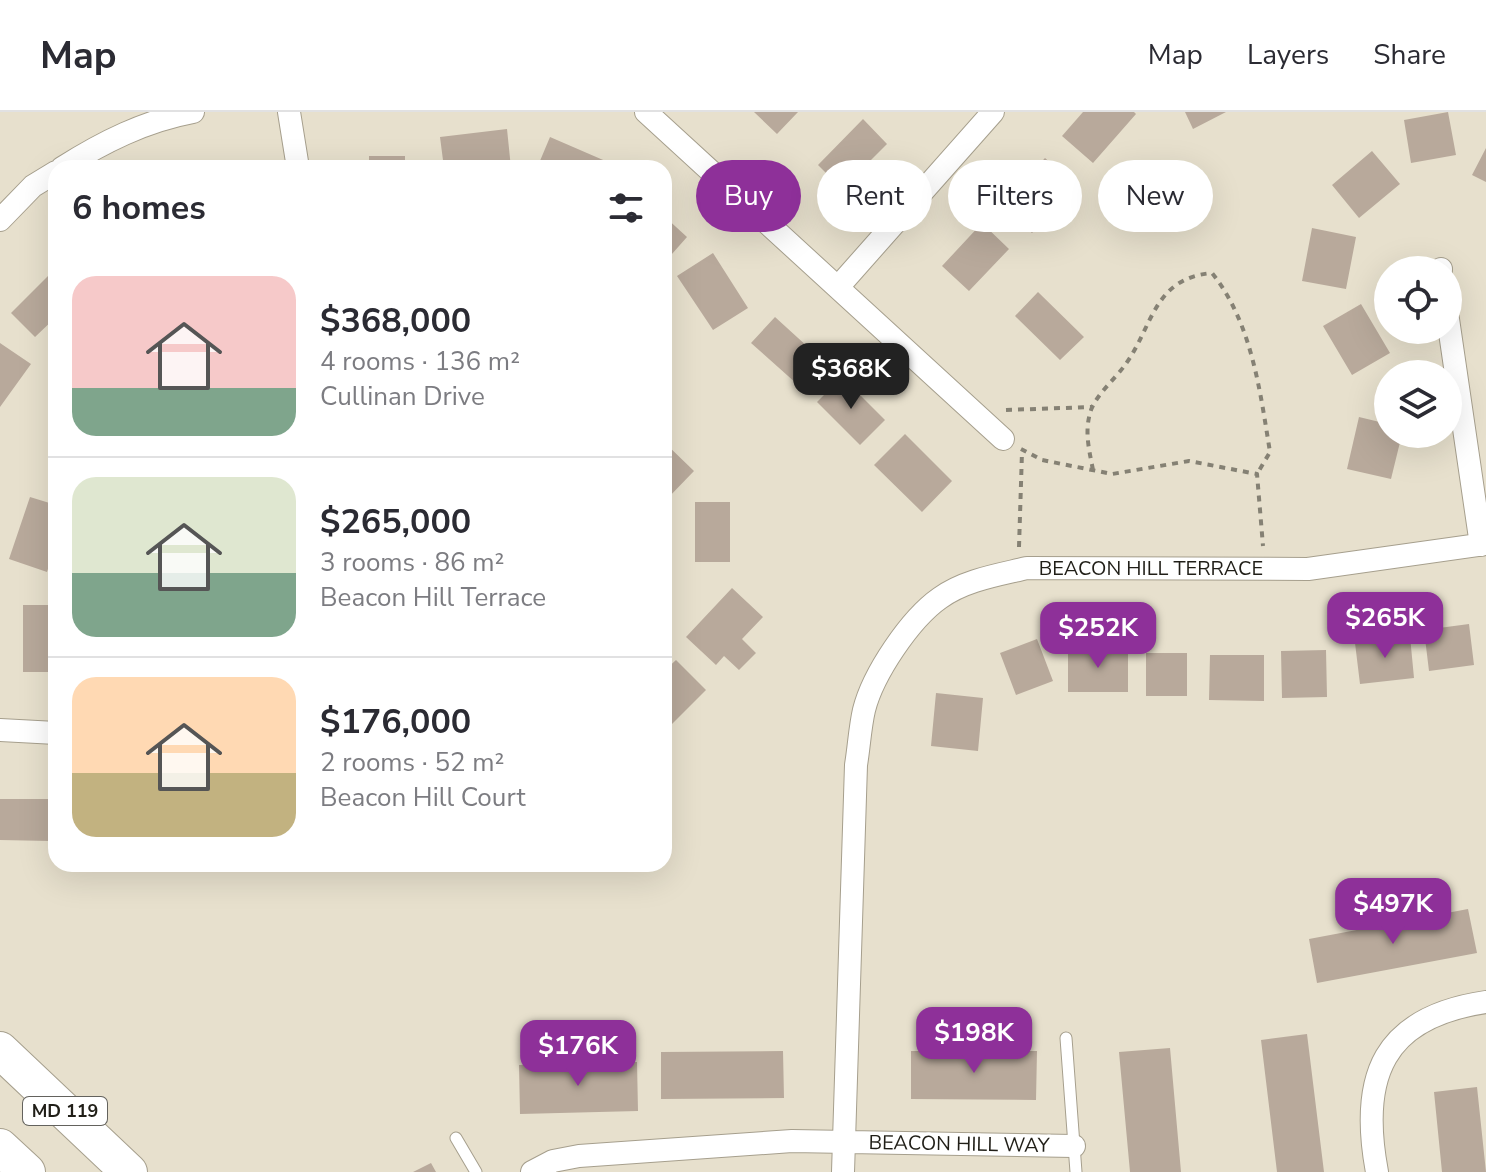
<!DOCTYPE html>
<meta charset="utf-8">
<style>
:root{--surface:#fff;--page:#f7f7f7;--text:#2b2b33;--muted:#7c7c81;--line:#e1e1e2;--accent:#8e3099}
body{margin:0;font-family:"Nunito Sans",sans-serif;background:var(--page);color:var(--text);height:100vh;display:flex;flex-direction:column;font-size:30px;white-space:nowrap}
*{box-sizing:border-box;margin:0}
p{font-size:26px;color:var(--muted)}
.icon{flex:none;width:44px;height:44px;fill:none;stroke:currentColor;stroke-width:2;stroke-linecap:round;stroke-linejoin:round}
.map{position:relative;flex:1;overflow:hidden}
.drawer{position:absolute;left:48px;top:48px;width:624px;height:712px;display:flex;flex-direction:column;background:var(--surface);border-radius:24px;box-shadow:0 8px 32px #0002}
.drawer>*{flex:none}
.hud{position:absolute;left:696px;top:48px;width:670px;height:72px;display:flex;gap:16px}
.buttons{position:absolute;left:1374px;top:144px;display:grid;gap:16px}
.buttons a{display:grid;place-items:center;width:88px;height:88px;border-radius:50%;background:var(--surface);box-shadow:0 8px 32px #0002;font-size:40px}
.price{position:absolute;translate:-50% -68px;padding:0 18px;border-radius:16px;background:var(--accent);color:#fff;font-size:26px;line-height:52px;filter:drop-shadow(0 2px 4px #0008)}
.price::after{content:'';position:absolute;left:50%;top:48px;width:24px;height:18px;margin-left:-12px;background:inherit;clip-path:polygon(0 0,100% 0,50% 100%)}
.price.on{background:#222;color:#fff}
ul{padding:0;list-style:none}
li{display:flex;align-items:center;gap:24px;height:200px;padding:0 24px}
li+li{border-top:2px solid var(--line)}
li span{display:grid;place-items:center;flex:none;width:224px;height:160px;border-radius:24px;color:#555}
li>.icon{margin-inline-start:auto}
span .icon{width:96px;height:96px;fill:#fffc;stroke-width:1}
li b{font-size:34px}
h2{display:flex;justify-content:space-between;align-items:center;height:96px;padding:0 24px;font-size:34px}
.tag{padding:0 28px;border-radius:36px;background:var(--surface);box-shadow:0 8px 32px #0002;font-size:28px;line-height:72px}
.tag.on{background:var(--accent);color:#fff}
header{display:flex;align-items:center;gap:48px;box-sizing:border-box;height:112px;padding:0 40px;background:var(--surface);border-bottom:2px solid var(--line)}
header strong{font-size:38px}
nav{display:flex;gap:44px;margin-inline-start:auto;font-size:28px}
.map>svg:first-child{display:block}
.building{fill:#b8a99b}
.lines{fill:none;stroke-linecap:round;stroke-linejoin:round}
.service-casing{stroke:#a69f8d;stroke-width:13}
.minor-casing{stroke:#a69f8d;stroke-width:24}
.primary-casing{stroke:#a69f8d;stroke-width:38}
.path{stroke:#858174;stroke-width:4;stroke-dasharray:6 6;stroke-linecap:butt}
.service{stroke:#fff;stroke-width:11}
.minor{stroke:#fff;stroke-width:22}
.primary{stroke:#fff;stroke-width:36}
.labels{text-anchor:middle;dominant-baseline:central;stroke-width:6;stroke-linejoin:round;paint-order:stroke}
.shield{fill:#fff;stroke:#63625d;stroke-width:2}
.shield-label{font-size:18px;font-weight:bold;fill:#201e17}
.street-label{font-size:20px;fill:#201e17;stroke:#fff}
</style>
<header>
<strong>Map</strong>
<nav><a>Map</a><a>Layers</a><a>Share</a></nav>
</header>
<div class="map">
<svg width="1486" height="1060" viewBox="0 0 1486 1060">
<rect width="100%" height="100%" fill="#e7e0cd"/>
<path class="building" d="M754,0H798L777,22Z
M1083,0H1134L1136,2L1093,51L1062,24Z
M1185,0H1226L1193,17Z
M1448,0L1456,43L1411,51L1404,8Z
M863,7L887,32L842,77L818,53Z
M507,17L511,56H444L440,25Z
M550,25L617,54L616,56H537Z
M1486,36V70L1472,63Z
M1372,39L1400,72L1359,106L1332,73Z
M369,44H405V56H369Z
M1045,46L1076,74L1032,121L1001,93Z
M664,104L687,125L664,151Z
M982,111L1009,137L969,179L942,154Z
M1312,116L1356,125L1346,177L1302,169Z
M713,141L748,196L713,218L677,164Z
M56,156V205L35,225L11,201Z
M1038,180L1084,225L1060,248L1015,204Z
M1361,192L1390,241L1352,263L1323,214Z
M775,205L820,246L797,272L751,231Z
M0,231L31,252L0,295Z
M842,265L885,308L860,333L817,290Z
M1359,305L1388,312V322H1402L1391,367L1347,357Z
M905,322L952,369L922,400L874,353Z
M664,330L694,359L666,388L664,386Z
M30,385L56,393V432L47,460L9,447Z
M695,390H730V450H695Z
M732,476L763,505L742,527L756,541L739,558L724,544L716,553L686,525Z
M23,493H56V560H23Z
M1469,512L1474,553L1429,559L1424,518Z
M1410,524L1414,566L1360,572L1355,531Z
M1037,527L1053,569L1016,583L1000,541Z
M1068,536H1128V580H1068Z
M1326,538L1327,585L1282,586L1281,539Z
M1146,541H1187V584H1146Z
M1210,543H1264V589L1209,588Z
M676,548L706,578L664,620V559Z
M936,581L983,586L978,639L931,634Z
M0,687H51L50,729L0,728Z
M1468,797L1477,841L1317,871L1309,827Z
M1307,922L1324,1060H1277L1261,928Z
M1170,936L1181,1060H1130L1119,940Z
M783,939L784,986L661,987V940Z
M911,939H1037L1036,988L911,987Z
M637,950L638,999L520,1002L519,953Z
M1477,975L1486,1060H1442L1434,980Z
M431,1051L436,1060H413Z"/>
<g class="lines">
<defs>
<path id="service" d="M1066,926L1076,1060
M456,1026L476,1060"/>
<path id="minor" d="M289,0L298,56
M646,0L1003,327
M62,56C103,30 145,9 193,0
M0,108L33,74L56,60
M1441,157V158
M839,174L993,0
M1448,207L1481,433
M0,618L56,621
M532,1060L553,1049L579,1044L792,1029L1074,1034
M843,1060L856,653C859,635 860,615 864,598C873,562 910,507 940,486C965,468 998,463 1027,456L1308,457L1486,432
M1377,1060C1359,964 1383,905 1486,890"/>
<path id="primary" d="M0,938L129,1060
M0,1035L27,1060"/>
</defs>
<use href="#service" class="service-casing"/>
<use href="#minor" class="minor-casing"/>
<use href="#primary" class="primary-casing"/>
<path class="path" d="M1006,298L1092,295
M1021,337L1042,348L1112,362L1189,349L1257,362L1263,434
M1093,358C1089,337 1084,319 1091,298C1097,282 1115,267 1125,253C1153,215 1153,166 1212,161C1252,211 1260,279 1270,340L1257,362
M1019,435L1022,340"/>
<use href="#service" class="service"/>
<use href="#minor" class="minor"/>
<use href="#primary" class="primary"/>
</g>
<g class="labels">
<rect class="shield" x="23" y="985" width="84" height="28" rx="6"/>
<g class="shield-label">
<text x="65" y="999">MD 119</text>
</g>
<g class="street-label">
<text x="1151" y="456">BEACON HILL TERRACE</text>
<text transform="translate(959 1032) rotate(1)">BEACON HILL WAY</text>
</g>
</g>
</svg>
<div class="buttons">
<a><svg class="icon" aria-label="locate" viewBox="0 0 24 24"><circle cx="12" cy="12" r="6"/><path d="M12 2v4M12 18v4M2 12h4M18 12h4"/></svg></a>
<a><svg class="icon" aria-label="layers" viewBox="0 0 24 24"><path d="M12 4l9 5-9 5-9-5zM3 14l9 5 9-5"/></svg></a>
</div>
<b class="price on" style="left:851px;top:299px">$368K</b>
<b class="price" style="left:1385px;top:548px">$265K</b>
<b class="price" style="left:1098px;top:558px">$252K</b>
<b class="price" style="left:1393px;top:834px">$497K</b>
<b class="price" style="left:974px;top:963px">$198K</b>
<b class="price" style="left:578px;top:976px">$176K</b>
<div class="hud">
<a class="tag on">Buy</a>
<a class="tag">Rent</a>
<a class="tag">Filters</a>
<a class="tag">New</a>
</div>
<section class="drawer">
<h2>6 homes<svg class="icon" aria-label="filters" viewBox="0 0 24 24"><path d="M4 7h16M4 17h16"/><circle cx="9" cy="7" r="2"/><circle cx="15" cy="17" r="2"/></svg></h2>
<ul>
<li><span style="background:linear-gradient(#f6c9c9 70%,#7fa58c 0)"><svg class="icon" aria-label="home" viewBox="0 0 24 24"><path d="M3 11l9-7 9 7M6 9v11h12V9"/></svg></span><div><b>$368,000</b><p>4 rooms · 136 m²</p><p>Cullinan Drive</p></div></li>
<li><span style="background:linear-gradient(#dfe7d0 60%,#7fa58c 0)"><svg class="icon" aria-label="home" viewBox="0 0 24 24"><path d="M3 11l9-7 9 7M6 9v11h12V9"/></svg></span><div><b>$265,000</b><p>3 rooms · 86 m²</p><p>Beacon Hill Terrace</p></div></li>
<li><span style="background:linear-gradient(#ffd9b3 60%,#c2b280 0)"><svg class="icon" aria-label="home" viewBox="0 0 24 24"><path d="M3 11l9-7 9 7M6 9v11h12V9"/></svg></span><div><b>$176,000</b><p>2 rooms · 52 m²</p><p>Beacon Hill Court</p></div></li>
</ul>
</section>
</div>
